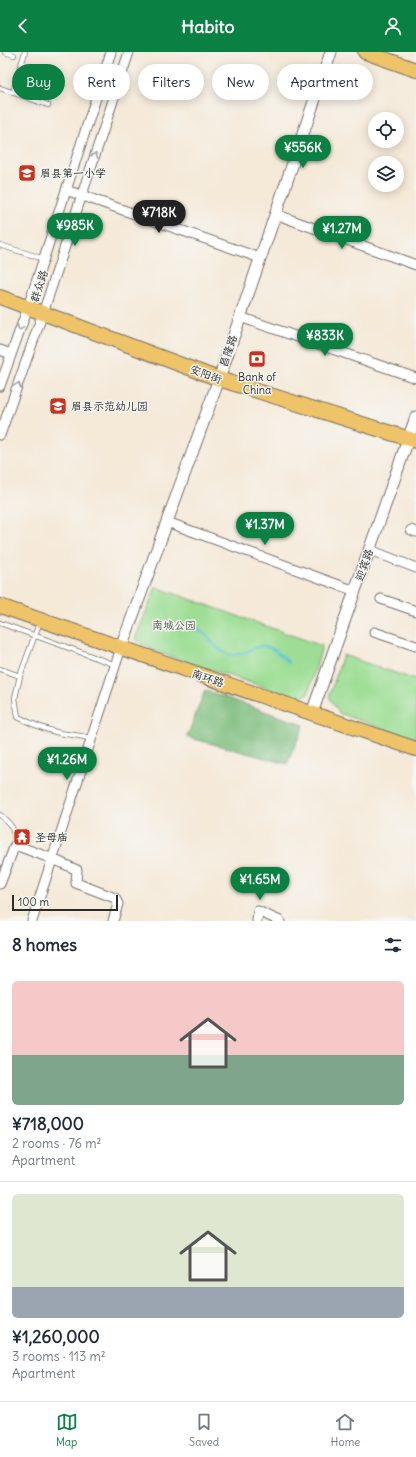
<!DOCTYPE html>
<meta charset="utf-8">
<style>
:root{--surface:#fff;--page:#f6f6f7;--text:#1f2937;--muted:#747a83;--line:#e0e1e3;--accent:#0b8043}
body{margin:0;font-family:Delius,"LXGW WenKai TC",sans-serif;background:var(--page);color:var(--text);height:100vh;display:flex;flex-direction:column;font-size:15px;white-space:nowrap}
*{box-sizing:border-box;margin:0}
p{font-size:13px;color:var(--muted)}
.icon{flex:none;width:22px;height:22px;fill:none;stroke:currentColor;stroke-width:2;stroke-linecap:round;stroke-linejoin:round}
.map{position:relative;height:869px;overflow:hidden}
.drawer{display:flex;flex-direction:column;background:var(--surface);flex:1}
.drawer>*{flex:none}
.banner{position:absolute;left:12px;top:12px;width:392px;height:36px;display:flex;gap:8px}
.buttons{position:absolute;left:368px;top:60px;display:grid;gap:8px}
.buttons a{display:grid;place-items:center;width:36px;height:36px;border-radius:50%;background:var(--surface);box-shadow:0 2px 10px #0003;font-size:20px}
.scale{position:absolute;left:12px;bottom:10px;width:106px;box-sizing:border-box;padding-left:4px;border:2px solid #2b2b2b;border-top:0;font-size:11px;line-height:14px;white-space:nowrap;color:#2b2b2b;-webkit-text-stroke:3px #f6f6f2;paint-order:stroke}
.price{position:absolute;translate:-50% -34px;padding:0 9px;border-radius:14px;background:var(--accent);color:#fff;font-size:13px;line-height:26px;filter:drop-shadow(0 1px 2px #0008)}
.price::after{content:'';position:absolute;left:50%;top:24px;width:12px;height:9px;margin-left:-6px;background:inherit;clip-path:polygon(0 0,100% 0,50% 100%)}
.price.current{background:#222;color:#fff}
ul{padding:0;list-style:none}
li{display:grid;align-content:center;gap:8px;height:212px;padding:0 12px}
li+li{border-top:1px solid var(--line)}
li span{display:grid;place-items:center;height:124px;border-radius:6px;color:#555}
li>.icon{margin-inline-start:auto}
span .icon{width:72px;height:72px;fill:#fffc;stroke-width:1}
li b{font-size:17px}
h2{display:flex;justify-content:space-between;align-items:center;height:48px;padding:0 12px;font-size:17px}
.chip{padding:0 14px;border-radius:18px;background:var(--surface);box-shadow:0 2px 10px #0003;font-size:14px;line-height:36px}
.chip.current{background:var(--accent);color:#fff}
header{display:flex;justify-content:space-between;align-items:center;height:52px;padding:0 12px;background:var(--accent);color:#fff;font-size:18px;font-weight:700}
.tabs{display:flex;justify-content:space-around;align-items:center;height:56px;border-top:1px solid var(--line);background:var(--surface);font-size:11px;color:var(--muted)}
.tabs a{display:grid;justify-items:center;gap:2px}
.tabs .current{color:var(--accent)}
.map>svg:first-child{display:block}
.green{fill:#9dde94;stroke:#648460}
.forest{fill:#7ebd7e;stroke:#547454}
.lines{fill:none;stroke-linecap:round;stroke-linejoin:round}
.stream{stroke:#61c1e0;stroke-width:2}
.service-casing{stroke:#726e68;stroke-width:6}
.minor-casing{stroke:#726e68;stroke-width:11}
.tertiary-casing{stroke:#726e68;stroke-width:13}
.primary-casing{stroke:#726e68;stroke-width:16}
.trunk-casing{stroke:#726e68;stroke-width:16}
.service{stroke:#fff;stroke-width:4.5}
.minor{stroke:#fff;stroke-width:9}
.tertiary{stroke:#fff;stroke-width:11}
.primary{stroke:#efc469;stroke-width:14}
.trunk{stroke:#efc469;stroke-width:14}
.oneway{stroke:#a0a0a0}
.labels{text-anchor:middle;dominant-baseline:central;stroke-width:3;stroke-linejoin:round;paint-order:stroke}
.poi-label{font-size:11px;fill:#2b2b2b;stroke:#f6f6f2;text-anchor:start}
.street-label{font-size:11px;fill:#2b2b2b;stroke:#f6f6f2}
.park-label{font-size:11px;fill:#485845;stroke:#f6f6f2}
</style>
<header><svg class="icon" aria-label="back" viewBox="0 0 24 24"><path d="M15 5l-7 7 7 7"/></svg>Habito<svg class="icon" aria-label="person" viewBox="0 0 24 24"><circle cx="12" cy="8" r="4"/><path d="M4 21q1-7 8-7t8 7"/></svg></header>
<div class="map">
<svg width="416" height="869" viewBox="0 0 416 869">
<rect width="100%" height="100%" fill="#f6f6f2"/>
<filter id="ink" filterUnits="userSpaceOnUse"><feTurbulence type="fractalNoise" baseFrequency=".025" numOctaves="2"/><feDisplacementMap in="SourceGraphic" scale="8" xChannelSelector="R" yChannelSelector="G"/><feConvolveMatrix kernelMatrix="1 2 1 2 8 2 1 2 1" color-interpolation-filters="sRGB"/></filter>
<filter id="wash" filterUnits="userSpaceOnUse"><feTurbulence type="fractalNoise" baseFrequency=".012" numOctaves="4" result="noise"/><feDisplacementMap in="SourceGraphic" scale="16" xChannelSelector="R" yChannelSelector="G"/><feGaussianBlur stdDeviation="0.9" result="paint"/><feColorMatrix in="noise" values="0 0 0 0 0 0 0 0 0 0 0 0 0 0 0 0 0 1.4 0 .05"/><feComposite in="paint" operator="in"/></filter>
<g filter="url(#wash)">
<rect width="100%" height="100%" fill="#f5e9d8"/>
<path class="green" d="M156,535L322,594L308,642L297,646L151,598L135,587Z
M343,603L416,628V688L339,661L329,645Z"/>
<path class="forest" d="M205,638L304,673L287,712L187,685Z"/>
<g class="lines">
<path class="stream" d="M186,573C192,575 198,576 203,581C212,588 216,599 228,602C239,605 245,600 254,596C268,590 280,601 289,611"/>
</g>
</g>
<g filter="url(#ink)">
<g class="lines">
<defs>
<path id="service" d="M5,0L14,3
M0,36L48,53
M13,41L25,0
M0,193L44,207
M40,569L20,624L15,646L18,665C32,672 45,678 60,681C72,683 81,683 92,687
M0,571L116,613
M0,617L20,624
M0,763C13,774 14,776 15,793"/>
<path id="minor" d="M66,138L260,206
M275,162L416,213
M240,265L416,326
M0,298L11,302
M0,334L28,255L111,0
M0,383L43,261L129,0
M167,470L355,539
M411,478L416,480
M370,498L416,516
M381,547L416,559
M374,580L416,594
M0,832L15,793L53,807L77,818L76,831L115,846L118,852L113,869
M32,869L121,596
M257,869L258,859L280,869"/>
<path id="tertiary" d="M121,596L219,327L331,0
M312,661L416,365"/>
<path id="primary" d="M365,0L416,18
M0,245L219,327L416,389"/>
<path id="trunk" d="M0,554L416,697"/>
</defs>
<use href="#service" class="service-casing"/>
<use href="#minor" class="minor-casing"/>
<use href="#tertiary" class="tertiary-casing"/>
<use href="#primary" class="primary-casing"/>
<use href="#trunk" class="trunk-casing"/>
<use href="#service" class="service"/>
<use href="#minor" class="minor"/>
<use href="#tertiary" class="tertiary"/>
<use href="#primary" class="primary"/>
<use href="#trunk" class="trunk"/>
</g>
<defs><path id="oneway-chevron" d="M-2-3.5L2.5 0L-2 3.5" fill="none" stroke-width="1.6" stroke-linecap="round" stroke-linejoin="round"/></defs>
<g class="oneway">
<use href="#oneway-chevron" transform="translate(95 103) rotate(-71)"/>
<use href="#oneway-chevron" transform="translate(20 276) rotate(110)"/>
<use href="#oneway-chevron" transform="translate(18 333) rotate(-70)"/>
</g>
</g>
<defs>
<symbol id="school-square" viewBox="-11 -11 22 22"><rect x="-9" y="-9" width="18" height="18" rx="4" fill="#c8321e" stroke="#f6f6f2"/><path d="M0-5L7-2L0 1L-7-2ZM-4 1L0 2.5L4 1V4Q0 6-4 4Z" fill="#fff"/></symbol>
<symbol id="bank-square" viewBox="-11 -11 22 22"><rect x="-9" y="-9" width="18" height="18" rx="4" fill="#c8321e" stroke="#f6f6f2"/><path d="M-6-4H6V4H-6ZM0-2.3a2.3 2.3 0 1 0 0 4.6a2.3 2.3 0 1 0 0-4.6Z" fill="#fff"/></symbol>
<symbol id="temple-square" viewBox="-11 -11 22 22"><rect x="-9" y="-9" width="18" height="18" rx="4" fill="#c8321e" stroke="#f6f6f2"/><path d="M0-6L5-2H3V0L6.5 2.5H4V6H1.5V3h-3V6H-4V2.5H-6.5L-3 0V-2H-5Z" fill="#fff"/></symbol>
</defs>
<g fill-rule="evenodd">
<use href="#school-square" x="17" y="111" width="20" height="20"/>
<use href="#bank-square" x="247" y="297" width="20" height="20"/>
<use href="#school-square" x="48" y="344" width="20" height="20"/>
<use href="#temple-square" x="12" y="775" width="20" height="20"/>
</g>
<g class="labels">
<g class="poi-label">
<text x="40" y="121">眉县第一小学</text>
<text x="257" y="325" text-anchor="middle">Bank of<tspan x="257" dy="13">China</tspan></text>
<text x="71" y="354">眉县示范幼儿园</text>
<text x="35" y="785">圣母庙</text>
</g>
<g class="street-label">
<text transform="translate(39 234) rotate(-72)">群众路</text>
<text transform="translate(228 299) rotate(-71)">昌隆路</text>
<text transform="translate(206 322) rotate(20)">安阳街</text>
<text transform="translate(364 513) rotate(-71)">迎宾路</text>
<text transform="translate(208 626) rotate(19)">南环路</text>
</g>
<g class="park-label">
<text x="174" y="573">南城公园</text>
</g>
</g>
</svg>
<div class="buttons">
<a><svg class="icon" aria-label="locate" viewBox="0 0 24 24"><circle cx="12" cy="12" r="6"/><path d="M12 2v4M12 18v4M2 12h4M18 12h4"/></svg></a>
<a><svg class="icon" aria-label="layers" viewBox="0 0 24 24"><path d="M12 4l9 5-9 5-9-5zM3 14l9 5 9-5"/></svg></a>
</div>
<div class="scale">100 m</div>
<b class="price" style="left:303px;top:117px">¥556K</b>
<b class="price current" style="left:159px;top:182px">¥718K</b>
<b class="price" style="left:75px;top:195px">¥985K</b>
<b class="price" style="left:342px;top:198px">¥1.27M</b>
<b class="price" style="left:325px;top:305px">¥833K</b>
<b class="price" style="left:265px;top:494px">¥1.37M</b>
<b class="price" style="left:67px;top:729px">¥1.26M</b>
<b class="price" style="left:260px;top:849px">¥1.65M</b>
<div class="banner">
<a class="chip current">Buy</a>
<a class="chip">Rent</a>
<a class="chip">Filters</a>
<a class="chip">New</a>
<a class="chip">Apartment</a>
</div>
</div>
<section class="drawer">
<h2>8 homes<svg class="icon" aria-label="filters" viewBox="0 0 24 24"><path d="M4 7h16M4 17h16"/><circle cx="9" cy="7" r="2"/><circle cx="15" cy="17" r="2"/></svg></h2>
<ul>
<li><span style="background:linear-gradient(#f6c9c9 60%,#7fa58c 0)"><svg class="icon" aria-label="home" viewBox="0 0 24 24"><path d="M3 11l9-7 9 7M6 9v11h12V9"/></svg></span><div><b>¥718,000</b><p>2 rooms · 76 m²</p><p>Apartment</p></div></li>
<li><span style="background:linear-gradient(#dfe7d0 75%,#9aa5b1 0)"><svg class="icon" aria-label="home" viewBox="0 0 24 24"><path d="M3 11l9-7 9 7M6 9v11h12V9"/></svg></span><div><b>¥1,260,000</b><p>3 rooms · 113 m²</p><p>Apartment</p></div></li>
</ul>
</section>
<nav class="tabs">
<a class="current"><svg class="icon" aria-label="map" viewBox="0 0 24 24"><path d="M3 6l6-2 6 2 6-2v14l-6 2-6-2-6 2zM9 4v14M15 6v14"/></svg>Map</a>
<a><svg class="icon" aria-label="saved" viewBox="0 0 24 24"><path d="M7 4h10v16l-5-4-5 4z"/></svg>Saved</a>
<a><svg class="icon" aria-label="home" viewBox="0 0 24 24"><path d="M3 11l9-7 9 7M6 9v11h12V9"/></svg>Home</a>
</nav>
